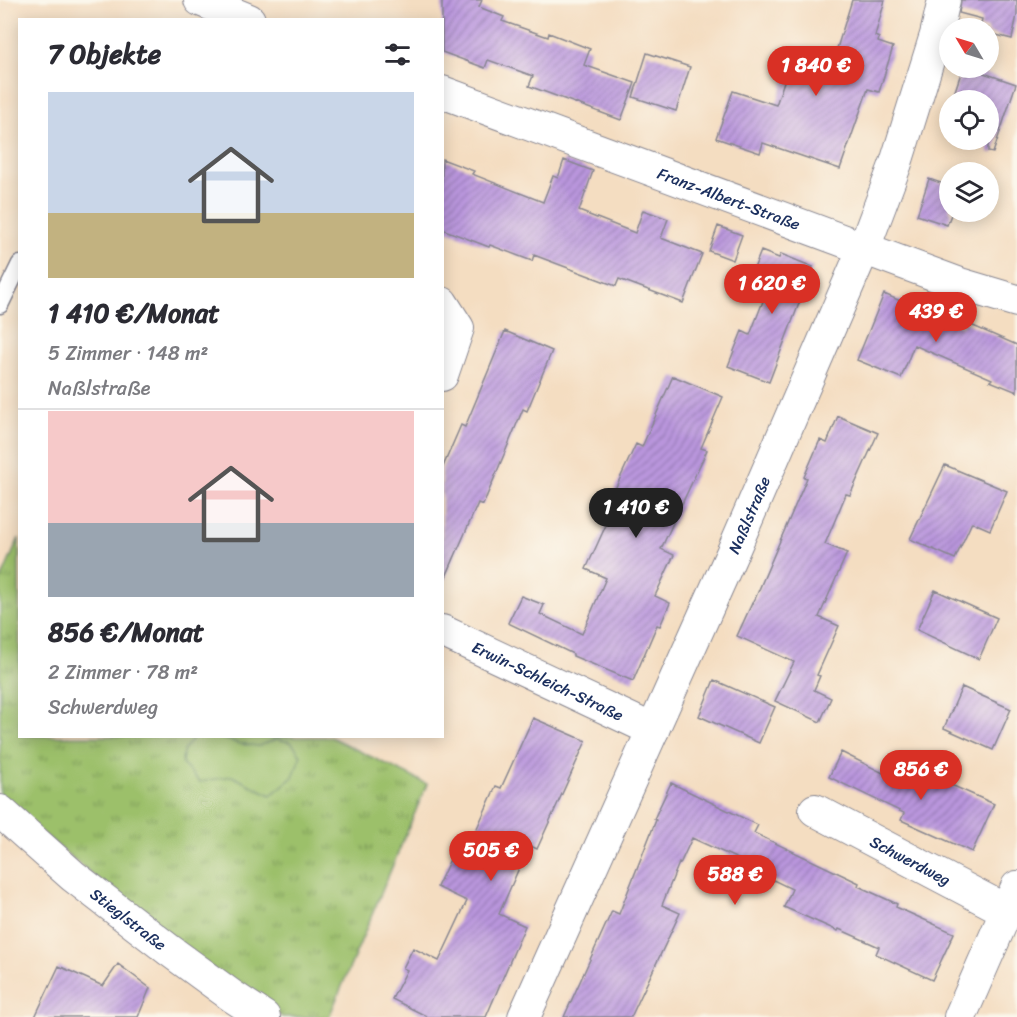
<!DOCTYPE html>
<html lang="de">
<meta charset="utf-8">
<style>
:root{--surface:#fff;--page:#f2f2f3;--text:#2b2b33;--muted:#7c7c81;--line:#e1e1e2;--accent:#d93025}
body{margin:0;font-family:Sriracha,sans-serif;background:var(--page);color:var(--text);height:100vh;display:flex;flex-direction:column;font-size:22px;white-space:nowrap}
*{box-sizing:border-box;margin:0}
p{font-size:20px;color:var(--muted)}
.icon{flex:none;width:33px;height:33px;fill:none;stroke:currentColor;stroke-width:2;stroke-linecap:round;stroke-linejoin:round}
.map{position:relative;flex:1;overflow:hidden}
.details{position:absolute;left:18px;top:18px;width:426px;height:720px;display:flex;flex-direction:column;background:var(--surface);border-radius:0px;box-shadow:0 3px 15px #0003}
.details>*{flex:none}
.needle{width:39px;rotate:308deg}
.controls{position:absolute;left:939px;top:18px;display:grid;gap:12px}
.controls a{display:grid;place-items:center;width:60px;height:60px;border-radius:50%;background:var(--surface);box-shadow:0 3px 15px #0003;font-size:30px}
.price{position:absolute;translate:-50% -51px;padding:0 14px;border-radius:21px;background:var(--accent);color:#fff;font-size:20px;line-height:39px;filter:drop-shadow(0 2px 3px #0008)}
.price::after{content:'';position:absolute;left:50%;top:36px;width:18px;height:14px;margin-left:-9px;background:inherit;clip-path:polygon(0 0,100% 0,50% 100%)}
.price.on{background:#222;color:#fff}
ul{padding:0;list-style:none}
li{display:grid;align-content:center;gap:12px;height:318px;padding:0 30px}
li+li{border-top:2px solid var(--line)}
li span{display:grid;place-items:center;height:186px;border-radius:0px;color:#555}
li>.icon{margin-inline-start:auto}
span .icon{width:108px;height:108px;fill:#fffc;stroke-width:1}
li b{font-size:26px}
h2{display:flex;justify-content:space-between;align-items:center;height:72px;padding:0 30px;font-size:26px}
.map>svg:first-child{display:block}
.park{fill:url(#park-tufts);stroke:#5c7864;stroke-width:1.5}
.garden{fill:#9cc06a;stroke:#5c7864;stroke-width:1.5}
.building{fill:url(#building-hatch)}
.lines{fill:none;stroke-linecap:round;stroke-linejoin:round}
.service-casing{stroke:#888690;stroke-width:19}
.minor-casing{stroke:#888690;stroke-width:34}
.service{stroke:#fff;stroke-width:16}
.minor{stroke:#fff;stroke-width:32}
.labels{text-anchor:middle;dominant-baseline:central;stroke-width:5;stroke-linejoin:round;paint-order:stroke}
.street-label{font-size:16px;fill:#1b2f5e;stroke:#fbf7ec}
</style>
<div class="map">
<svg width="1017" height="1017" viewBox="0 0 1017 1017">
<defs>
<pattern id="park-tufts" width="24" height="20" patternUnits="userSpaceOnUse" patternTransform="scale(1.5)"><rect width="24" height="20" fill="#9cc06a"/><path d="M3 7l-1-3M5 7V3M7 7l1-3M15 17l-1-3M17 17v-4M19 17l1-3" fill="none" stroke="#7e9c5a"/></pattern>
<pattern id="building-hatch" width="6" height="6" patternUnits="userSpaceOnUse" patternTransform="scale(1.5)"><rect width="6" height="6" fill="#ba96dd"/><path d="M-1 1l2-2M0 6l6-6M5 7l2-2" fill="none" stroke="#967bb6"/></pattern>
</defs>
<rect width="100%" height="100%" fill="#fbf7ec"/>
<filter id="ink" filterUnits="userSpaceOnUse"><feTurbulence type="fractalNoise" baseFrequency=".0167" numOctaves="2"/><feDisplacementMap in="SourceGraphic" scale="12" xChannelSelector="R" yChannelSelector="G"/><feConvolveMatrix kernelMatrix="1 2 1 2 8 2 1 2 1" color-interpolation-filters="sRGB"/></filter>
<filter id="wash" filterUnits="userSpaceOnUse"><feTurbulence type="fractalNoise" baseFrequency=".008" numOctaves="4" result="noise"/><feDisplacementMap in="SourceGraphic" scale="24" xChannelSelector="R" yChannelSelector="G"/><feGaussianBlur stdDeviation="1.35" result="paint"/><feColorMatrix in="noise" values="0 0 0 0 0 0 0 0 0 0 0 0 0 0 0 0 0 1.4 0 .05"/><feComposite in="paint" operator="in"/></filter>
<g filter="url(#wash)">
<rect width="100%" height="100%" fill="#f4ddc1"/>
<path class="park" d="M19,538L20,736L331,737L427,784L329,1017H282L170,939L0,798V582Z"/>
<path class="garden" d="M195,736L217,737L240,744L259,746L276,739L291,742L301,755L293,777L271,795L232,776L200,782L182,764L183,751Z"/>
<g id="blocks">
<path class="building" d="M442,0H482L479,7L504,17L502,21L548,37L549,33L590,49L584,65L635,83L621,120L529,86L533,76L488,60L485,68L442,52Z
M852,0H885L875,36L879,38L878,42L893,47L879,92L868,89L840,169L763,143L760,153L716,138L733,91L776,105L792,58L830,71Z
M961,0H1017V15L1012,39L988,33V28H980L982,19L959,13Z
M647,53L690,67L676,111L633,97Z
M969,68L1016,84L993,153L988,152V100H952L961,73L967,75Z
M442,159L474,171L472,174L543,202L553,176L558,178L564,160L593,171L579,211L635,233L643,210L668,219L661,238L702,254L683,303L619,279L616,286L534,255L532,261L490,245L489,247L442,229Z
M929,179L950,186V212H952L947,225L917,215Z
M718,226L742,235L733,260L709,251Z
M761,251L779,258L781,254L813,267L769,382L728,366L742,331L750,335L770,283L751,276Z
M884,294L962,327L964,322L1017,345V392L990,381L992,379L914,345L901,378L857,360Z
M505,331L552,351L527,411L523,409L483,505L478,503L442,586V469L461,425L465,427Z
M673,376L723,397L701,448L707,450L661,549L674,555L655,596L670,603L660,626L657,625L633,681L573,656V654L508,623L521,596L544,605L540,614L582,634L606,578L586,569L616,503L610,500L636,444L642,447Z
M838,416L878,433L850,495L846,494L825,544L847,553L819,617L839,626L817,675L820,676L814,690L831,698L820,722L775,701L794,662L737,636L754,599H755L807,478L804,477L820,440L827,443Z
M945,465L1007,491L990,530L972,522L955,559L910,539Z
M935,590L997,618L979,659L917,630Z
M714,680L775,707L759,743L699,716Z
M962,687L1011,709L993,750L944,728Z
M533,718L586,741L537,849L529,845L499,914L525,926L486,1017H428L392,999L407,970L403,968L413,948L439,961L467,901L437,887L463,832L473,837L496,786L501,788Z
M841,752L891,777L892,775L916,786L922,772L994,804L972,852L901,820L904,813L829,777Z
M671,783L758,825L754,833L859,883L858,886L897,904L896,907L954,933L932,980L876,954L879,947L839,929L838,931L784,907L792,889L771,879L773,875L692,838L680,864L679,863L662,905L680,913L631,1017H564L612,911L619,914L656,820L654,819Z
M118,964L150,988L138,1017H35L59,966L103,986Z"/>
</g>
</g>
<g filter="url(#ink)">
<use href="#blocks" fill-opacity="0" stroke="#888690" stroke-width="1.5"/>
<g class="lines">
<defs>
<path id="service" d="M0,305L20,264"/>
<g id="minor">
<path d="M200,0L249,20"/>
<path id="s1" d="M442,92L960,284L1017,301"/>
<path d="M442,303L458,328L442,375"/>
<path id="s2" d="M442,631L653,730"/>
<path id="s3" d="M815,810L1007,911"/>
<path id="s4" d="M0,811L73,876L169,950L232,996L264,1017"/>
<path id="s5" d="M524,1017L734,549L864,248L896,163L936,35L944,0"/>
<path d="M960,1017L1017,887"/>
</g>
</defs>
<use href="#service" class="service-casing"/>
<use href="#minor" class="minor-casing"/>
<use href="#service" class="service"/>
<use href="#minor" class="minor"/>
</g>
</g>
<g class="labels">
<g class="street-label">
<text stroke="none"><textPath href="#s1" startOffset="306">Franz-Albert-Straße</textPath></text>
<text stroke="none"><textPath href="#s5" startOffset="550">Naßlstraße</textPath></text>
<text stroke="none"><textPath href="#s2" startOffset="117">Erwin-Schleich-Straße</textPath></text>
<text stroke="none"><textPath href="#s3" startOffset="108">Schwerdweg</textPath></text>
<text stroke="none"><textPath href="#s4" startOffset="168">Stieglstraße</textPath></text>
</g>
</g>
</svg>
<div class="controls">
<a><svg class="needle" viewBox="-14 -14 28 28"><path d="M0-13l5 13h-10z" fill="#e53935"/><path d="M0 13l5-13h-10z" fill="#7c7c81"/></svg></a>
<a><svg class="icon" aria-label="locate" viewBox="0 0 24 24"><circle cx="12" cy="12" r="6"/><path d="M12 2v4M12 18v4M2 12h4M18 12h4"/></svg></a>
<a><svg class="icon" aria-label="layers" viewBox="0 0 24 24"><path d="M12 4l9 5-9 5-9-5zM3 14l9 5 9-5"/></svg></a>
</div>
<b class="price" style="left:816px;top:97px">1 840 €</b>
<b class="price" style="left:772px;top:315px">1 620 €</b>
<b class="price" style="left:936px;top:343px">439 €</b>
<b class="price on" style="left:636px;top:539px">1 410 €</b>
<b class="price" style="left:921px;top:801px">856 €</b>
<b class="price" style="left:491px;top:882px">505 €</b>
<b class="price" style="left:735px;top:906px">588 €</b>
<section class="details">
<h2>7 Objekte<svg class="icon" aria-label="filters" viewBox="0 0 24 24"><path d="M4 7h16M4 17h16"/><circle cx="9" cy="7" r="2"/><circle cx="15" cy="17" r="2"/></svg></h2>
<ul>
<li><span style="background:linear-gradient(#c9d6e8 65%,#c2b280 0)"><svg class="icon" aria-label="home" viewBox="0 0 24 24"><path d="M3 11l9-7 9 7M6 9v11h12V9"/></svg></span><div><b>1 410 €/Monat</b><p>5 Zimmer · 148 m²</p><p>Naßlstraße</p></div></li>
<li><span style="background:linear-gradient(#f6c9c9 60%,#9aa5b1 0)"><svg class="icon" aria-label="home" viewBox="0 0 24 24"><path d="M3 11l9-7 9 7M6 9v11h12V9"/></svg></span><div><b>856 €/Monat</b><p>2 Zimmer · 78 m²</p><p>Schwerdweg</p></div></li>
</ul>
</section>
</div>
